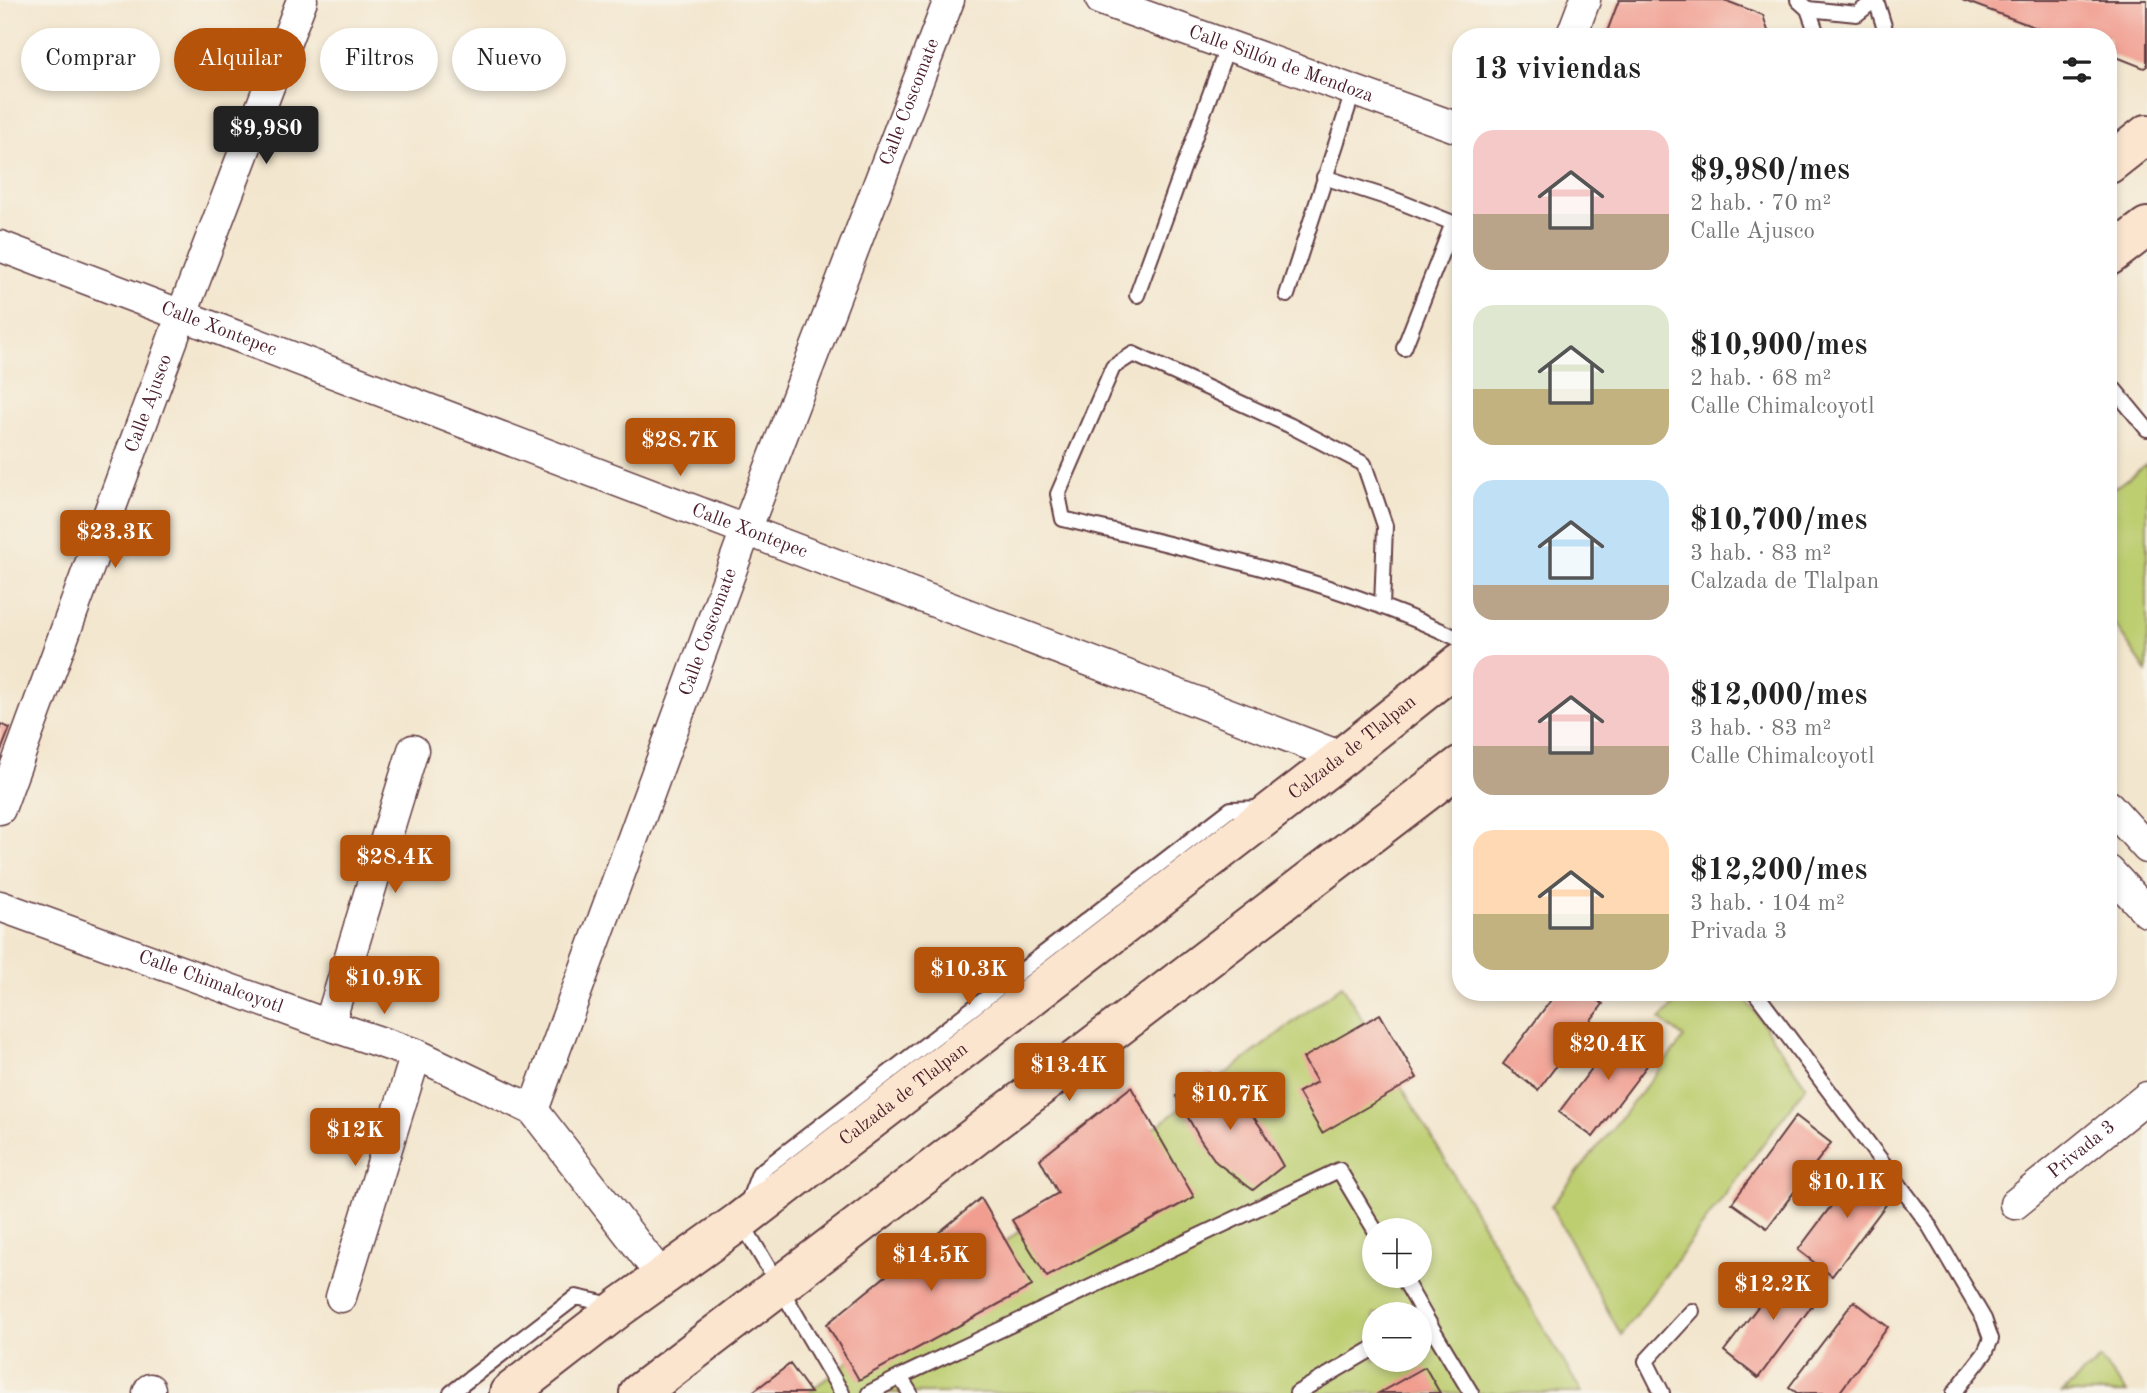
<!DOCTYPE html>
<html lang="es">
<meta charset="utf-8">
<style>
:root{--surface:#fff;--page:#f2f2f2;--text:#222;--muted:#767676;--accent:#b45309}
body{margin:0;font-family:"Old Standard TT",serif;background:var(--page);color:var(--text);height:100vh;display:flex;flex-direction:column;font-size:26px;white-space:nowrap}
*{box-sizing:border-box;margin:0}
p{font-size:23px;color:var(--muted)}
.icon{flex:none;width:38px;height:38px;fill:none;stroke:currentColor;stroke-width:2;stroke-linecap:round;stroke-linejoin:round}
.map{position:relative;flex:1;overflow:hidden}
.side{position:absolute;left:1452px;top:28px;width:665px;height:973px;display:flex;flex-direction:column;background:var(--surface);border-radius:28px;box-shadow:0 4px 10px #0003}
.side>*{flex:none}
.banner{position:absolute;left:21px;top:28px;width:665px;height:63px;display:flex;gap:14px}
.buttons{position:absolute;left:1362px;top:1218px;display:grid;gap:14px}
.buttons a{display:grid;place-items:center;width:70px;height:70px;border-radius:50%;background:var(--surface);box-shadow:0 4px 10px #0003;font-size:35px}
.price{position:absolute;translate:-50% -60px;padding:0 16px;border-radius:7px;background:var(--accent);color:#fff;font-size:23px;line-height:46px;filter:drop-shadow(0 2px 4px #0008)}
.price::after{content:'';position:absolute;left:50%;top:42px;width:21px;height:16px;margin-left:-10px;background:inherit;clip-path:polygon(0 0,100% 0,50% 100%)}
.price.current{background:#222;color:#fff}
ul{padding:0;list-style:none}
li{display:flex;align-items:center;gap:21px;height:175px;padding:0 21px}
li span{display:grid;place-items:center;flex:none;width:196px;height:140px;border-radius:21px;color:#555}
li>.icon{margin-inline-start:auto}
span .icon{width:84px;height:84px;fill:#fffc;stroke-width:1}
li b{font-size:30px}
h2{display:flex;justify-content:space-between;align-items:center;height:84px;padding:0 21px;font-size:30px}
.pill{padding:0 24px;border-radius:32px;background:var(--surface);box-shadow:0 4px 10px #0003;font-size:24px;line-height:63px}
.pill.current{background:var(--accent);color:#fff}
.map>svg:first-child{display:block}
.green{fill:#bdce71;stroke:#84764e;stroke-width:2;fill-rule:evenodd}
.building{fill:#f19e91}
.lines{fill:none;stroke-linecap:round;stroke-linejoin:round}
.lane-casing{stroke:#633d43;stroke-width:18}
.street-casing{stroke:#633d43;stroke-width:33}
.secondary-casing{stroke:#633d43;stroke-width:42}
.lane{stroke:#fff;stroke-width:14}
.street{stroke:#fff;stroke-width:30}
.secondary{stroke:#fce5cf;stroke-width:38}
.labels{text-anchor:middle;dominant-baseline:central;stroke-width:6;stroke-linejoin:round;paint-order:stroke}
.street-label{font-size:19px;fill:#4a1f2b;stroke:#f7f3e8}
</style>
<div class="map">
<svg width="2147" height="1393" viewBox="0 0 2147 1393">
<rect width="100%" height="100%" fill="#f7f3e8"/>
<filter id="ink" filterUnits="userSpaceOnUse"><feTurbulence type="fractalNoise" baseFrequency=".0143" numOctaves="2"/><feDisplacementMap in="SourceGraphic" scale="14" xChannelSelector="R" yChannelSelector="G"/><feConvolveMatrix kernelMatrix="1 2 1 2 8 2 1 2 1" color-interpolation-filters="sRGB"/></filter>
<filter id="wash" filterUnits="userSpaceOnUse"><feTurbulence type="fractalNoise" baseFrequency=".00686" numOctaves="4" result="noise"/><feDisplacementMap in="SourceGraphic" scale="28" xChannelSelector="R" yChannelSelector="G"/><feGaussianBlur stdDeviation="1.57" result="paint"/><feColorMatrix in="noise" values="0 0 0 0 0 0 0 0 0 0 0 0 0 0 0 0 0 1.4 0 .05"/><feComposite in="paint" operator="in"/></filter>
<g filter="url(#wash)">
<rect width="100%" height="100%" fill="#f3e6ce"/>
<path class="green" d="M2147,464V672L2109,616V492Z
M1342,985L1582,1393H807ZM1374,1230H1419V1276H1374ZM1374,1314H1419V1360H1374Z
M1687,992H1741L1806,1086L1621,1335L1551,1206L1684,1038L1660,1019Z
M2100,1359L2127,1393H2062Z"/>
<g id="blocks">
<path class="building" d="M1619,0H1724L1763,15L1768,31L1767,37H1605Z
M1962,0H2147V66L2144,68L2109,54V37H2061Z
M0,724L10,728L0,753Z
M1557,992H1586L1603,1004L1538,1090L1503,1064Z
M1380,1014L1417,1078L1322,1133L1298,1092L1317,1082L1303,1058Z
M1624,1026L1658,1051L1593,1137L1559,1112Z
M1209,1073L1245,1105L1262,1129L1283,1166L1253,1190L1216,1162L1200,1139L1176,1096Z
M1131,1087L1194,1197L1047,1277L1012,1220L1058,1193L1040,1159Z
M1796,1116L1831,1143L1767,1228L1732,1203Z
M1862,1165L1897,1190L1832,1276L1798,1250Z
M981,1198L1032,1286L859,1380L827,1324Z
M1789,1266L1823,1291L1758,1378L1724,1351Z
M1854,1301L1888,1327L1839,1393H1797L1789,1387Z
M790,1364L811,1393H751Z
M1425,1367L1440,1393H1379Z"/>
</g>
</g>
<g filter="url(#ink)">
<use href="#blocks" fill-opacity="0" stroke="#633d43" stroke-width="2"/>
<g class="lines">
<defs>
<path id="lane" d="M1798,0L1808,9L1818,37
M1876,0L1887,36
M1808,9L1857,14L1875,0
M1324,177L1398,201L1453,223L1404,348
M1137,295L1228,45
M1287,295L1354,89
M2109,383L2147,429
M1382,607L1385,526L1364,464L1289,425L1133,354L1113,367L1058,494L1063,519C1198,551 1336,580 1461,640
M1755,992L1927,1222L1984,1319L1991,1339L1985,1353L1954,1393
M747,1204L759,1173L1231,809L1263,808
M742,1223L842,1393
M1402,1276L1426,1318L1419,1322
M1426,1318L1471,1393
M900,1377L1339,1170L1375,1230
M451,1393L576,1297L612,1305
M869,1393L900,1377L910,1393
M1297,1393L1374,1348
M1662,1393L1646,1361L1692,1311"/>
<g id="street">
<path id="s1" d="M1101,0L1461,129"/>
<path d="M1571,37L1585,0"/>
<path id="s2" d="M0,246L1342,757"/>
<path d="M2109,806L2147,848"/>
<path id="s3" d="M0,809L182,314L302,0"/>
<path d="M2109,871L2147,912"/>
<path id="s4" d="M0,906L329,1025L416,1054L533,1110L663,1278"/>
<path d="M329,1025L413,750"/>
<path id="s5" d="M533,1110L746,530L949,0"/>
<path id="s6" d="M2015,1204L2147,1097"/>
<path d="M341,1297L416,1054"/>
<path d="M148,1393L150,1389"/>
</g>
<g id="secondary">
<path d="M2109,164L2147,134"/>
<path d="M2109,256L2147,227"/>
<path id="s7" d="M509,1393L620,1307L740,1221L1342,757L1461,662"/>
<path d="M639,1393L1461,765"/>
</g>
</defs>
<use href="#lane" class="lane-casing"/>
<use href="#street" class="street-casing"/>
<use href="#secondary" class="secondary-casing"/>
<use href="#lane" class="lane"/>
<use href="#street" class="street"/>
<use href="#secondary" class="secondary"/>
</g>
</g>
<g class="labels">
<g class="street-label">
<text stroke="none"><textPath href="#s1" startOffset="191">Calle Sillón de Mendoza</textPath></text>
<text stroke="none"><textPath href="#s5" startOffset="1076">Calle Coscomate</textPath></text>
<text stroke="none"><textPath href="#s2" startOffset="234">Calle Xontepec</textPath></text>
<text stroke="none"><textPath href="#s3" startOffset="432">Calle Ajusco</textPath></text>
<text stroke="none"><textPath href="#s2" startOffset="802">Calle Xontepec</textPath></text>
<text stroke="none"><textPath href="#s5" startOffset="509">Calle Coscomate</textPath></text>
<text stroke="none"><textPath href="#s7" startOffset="1062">Calzada de Tlalpan</textPath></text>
<text stroke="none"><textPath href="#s4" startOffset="224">Calle Chimalcoyotl</textPath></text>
<text stroke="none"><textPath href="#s7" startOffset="495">Calzada de Tlalpan</textPath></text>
<text stroke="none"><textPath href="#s6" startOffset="86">Privada 3</textPath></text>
</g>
</g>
</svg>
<div class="buttons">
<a>+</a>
<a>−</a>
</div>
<b class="price current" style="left:266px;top:166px">$9,980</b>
<b class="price" style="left:680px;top:478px">$28.7K</b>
<b class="price" style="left:115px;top:570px">$23.3K</b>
<b class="price" style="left:395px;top:895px">$28.4K</b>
<b class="price" style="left:969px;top:1007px">$10.3K</b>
<b class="price" style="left:384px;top:1016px">$10.9K</b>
<b class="price" style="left:1608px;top:1082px">$20.4K</b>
<b class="price" style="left:1069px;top:1103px">$13.4K</b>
<b class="price" style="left:1230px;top:1132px">$10.7K</b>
<b class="price" style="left:355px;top:1168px">$12K</b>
<b class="price" style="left:1847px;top:1220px">$10.1K</b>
<b class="price" style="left:931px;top:1293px">$14.5K</b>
<b class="price" style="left:1773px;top:1322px">$12.2K</b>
<div class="banner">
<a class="pill">Comprar</a>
<a class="pill current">Alquilar</a>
<a class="pill">Filtros</a>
<a class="pill">Nuevo</a>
</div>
<section class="side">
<h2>13 viviendas<svg class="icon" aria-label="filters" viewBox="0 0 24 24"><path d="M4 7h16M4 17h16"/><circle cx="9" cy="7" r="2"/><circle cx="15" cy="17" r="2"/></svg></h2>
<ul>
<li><span style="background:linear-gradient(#f6c9c9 60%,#b9a48a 0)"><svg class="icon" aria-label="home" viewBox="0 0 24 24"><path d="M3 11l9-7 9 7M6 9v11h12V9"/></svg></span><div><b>$9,980/mes</b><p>2 hab. · 70 m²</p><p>Calle Ajusco</p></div></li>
<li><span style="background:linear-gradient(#dfe7d0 60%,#c2b280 0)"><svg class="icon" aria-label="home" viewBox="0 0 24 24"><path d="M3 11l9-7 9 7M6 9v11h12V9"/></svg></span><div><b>$10,900/mes</b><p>2 hab. · 68 m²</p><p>Calle Chimalcoyotl</p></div></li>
<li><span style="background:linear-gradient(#bfe0f5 75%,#b9a48a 0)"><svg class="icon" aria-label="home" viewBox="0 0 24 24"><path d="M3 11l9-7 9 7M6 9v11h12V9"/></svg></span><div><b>$10,700/mes</b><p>3 hab. · 83 m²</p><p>Calzada de Tlalpan</p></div></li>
<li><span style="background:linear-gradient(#f6c9c9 65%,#b9a48a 0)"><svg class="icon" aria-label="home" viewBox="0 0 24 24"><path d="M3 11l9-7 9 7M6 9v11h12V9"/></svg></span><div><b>$12,000/mes</b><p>3 hab. · 83 m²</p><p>Calle Chimalcoyotl</p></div></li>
<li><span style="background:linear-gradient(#ffd9b3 60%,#c2b280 0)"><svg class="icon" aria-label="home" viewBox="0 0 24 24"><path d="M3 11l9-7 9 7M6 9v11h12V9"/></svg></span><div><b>$12,200/mes</b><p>3 hab. · 104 m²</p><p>Privada 3</p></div></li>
</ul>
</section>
</div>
